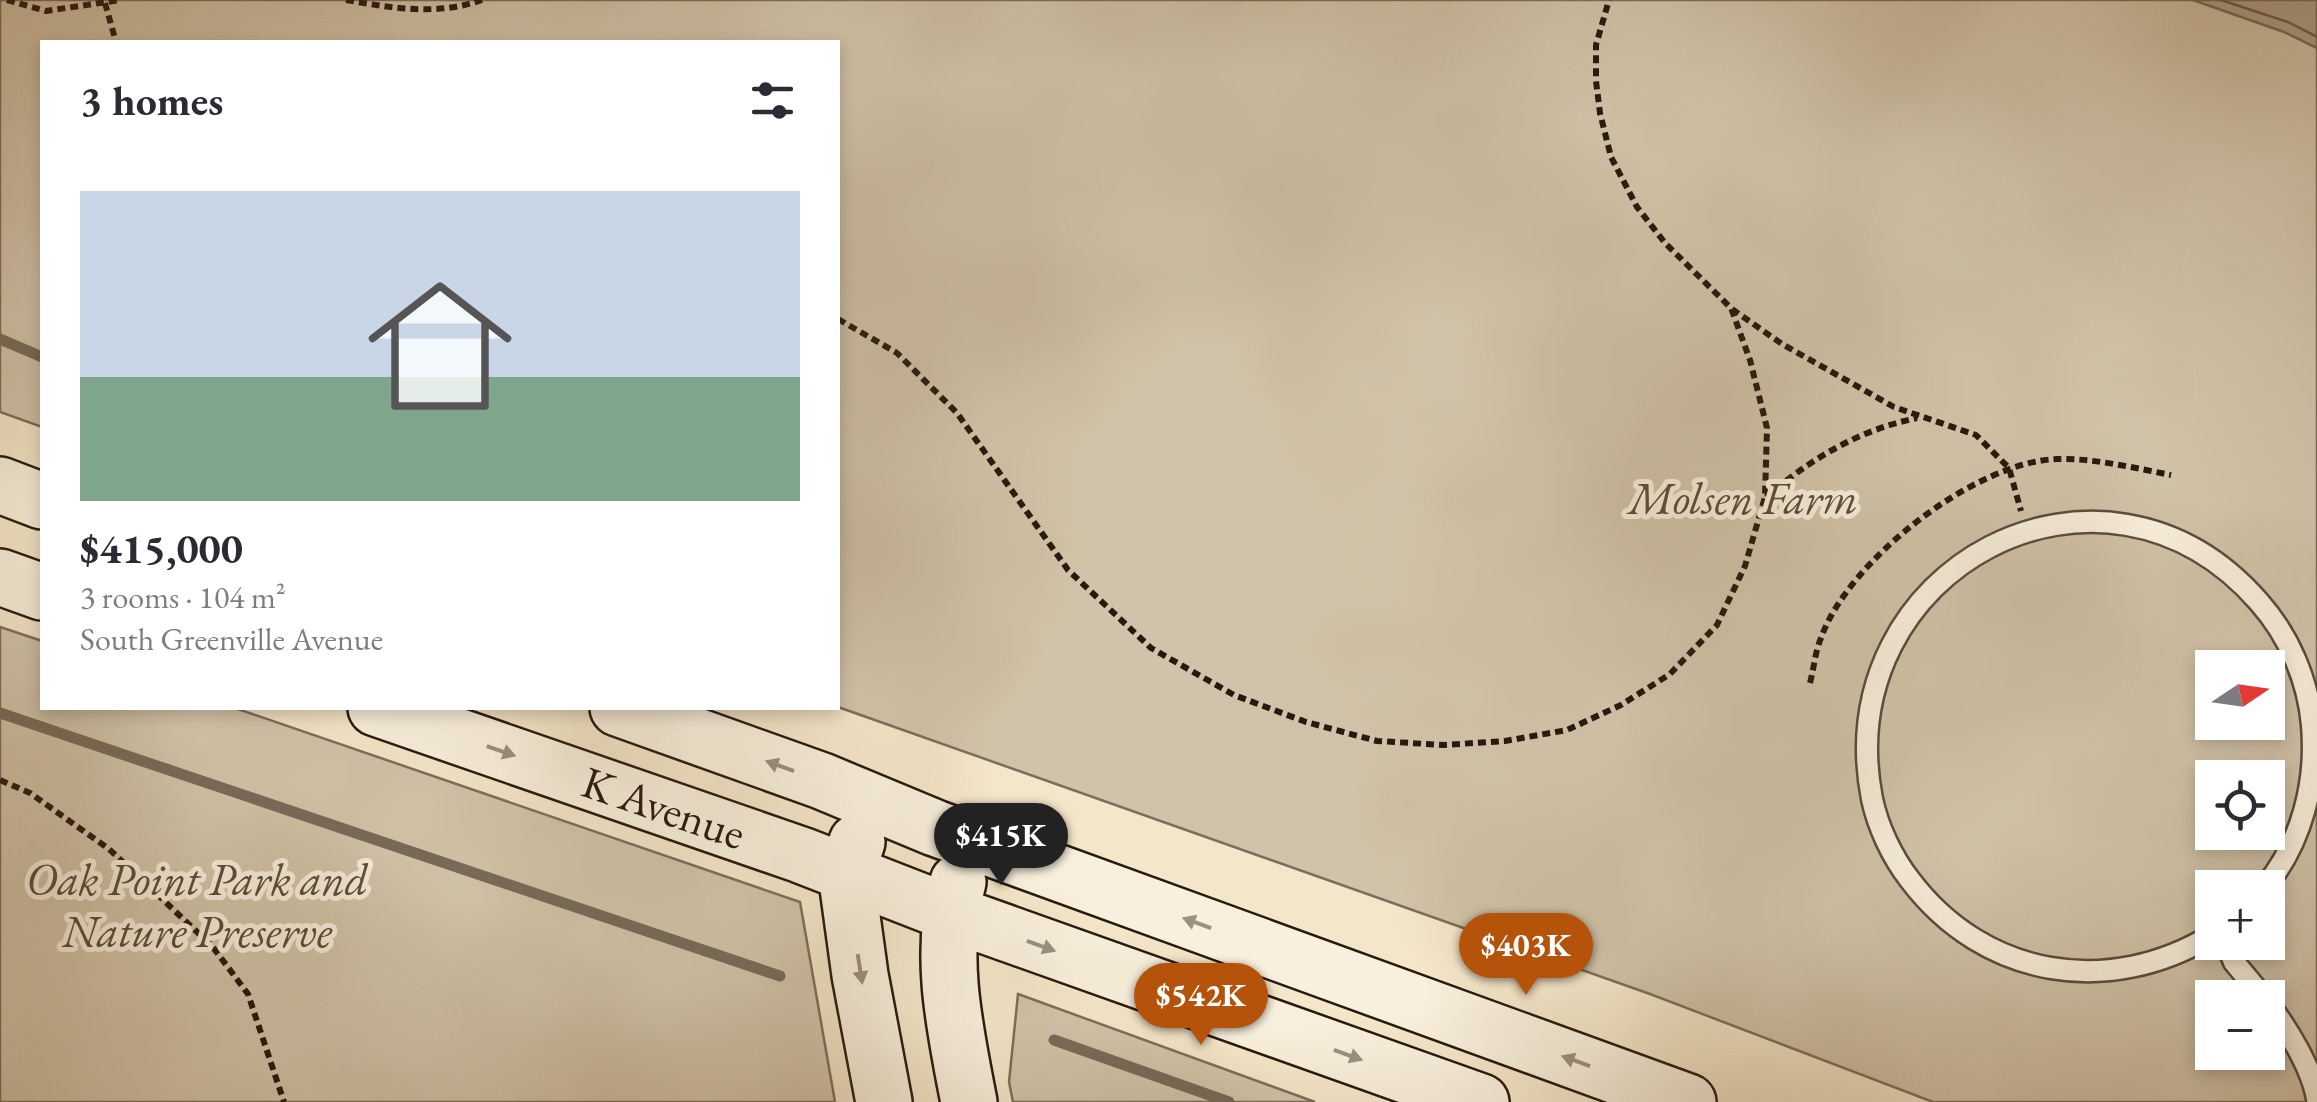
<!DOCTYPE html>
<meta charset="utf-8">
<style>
:root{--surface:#fff;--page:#f7f7f7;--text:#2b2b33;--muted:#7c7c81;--accent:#b45309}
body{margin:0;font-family:"EB Garamond",serif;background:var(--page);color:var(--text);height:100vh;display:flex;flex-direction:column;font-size:38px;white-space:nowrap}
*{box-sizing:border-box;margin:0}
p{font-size:32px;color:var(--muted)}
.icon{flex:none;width:55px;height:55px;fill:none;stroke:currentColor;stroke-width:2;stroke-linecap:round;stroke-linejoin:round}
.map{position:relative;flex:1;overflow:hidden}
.panel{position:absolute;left:40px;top:40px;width:800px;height:670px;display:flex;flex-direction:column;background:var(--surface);border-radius:0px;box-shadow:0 5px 15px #0003}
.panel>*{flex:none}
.needle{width:65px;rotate:77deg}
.buttons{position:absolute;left:2195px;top:650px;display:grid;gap:20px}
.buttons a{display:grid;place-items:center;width:90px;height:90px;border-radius:0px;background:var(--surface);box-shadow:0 5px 15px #0003;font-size:50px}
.price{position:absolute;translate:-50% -85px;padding:0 22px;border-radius:35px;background:var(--accent);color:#fff;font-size:32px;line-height:65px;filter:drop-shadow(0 2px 5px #0008)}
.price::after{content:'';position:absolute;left:50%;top:60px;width:30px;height:22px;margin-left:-15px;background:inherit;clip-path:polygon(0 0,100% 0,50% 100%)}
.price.current{background:#222;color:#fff}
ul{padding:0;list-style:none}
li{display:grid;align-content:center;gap:20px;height:530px;padding:0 40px}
li span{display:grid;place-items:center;height:310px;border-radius:0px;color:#555}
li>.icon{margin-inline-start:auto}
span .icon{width:180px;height:180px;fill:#fffc;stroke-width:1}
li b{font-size:42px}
h2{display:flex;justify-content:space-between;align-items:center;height:120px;padding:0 40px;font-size:42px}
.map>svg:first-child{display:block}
.green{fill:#d1c3a9;stroke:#7c6e5c;stroke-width:2.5;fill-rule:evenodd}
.water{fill:#aea08a;stroke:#786a59;stroke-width:2.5}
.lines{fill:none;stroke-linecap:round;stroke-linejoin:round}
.shore{stroke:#6a5c4c;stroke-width:2.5}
.stream{stroke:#786a59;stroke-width:11}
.service-casing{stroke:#5a4c3e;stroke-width:25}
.secondary-casing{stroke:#27190f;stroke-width:60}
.path{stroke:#27190f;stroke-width:6;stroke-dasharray:8 5;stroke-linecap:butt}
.service{stroke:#f8efdc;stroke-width:20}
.secondary{stroke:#f8efdc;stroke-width:55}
.oneway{fill:#9a8f80}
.labels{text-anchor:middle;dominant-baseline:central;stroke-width:10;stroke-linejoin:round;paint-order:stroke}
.park-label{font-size:45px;font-style:italic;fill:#5a4c3d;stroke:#f8efdc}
.street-label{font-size:45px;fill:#27190f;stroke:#f8efdc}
</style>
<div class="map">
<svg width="2317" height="1102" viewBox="0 0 2317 1102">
<rect width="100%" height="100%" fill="#f4e6c9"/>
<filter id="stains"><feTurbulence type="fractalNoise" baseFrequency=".002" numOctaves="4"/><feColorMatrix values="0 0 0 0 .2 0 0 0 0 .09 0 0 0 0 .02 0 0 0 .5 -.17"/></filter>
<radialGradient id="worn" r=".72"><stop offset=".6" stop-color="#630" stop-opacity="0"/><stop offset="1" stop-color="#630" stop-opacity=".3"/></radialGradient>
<path class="green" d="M0,0H2317V1102H1933L1650,994L838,707V42H42V427L0,412ZM2212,668H2268V722H2212ZM2212,778H2268V832H2212ZM2212,888H2268V942H2212ZM2212,998H2268V1052H2212Z
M0,627L42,641V708H235L800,902L835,1102H0Z
M1018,994L1315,1102H1013L1009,1082Z"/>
<path class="water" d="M2193,0H2317V48L2284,32Z"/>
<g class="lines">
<path class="shore" d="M2221,0L2288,22L2317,37"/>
<path class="stream" d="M0,339L42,357
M0,713L780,976
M1054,1040L1229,1102"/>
<defs>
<path id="service" d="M2212,935C2109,998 1984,978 1910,880C1892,857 1878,827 1872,799C1827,568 2103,423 2259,602C2289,636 2308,680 2312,725C2317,782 2302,843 2264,888
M2226,942L2234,962L2264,998
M2268,1003C2287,1028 2312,1068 2317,1099"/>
<path id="secondary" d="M0,485L42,501
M0,577L42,592
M376,708L801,855L950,913L1481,1102
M618,708L822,781L935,828L1688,1102
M857,842L846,873L860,975L884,1102
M958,882C938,954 955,1030 969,1102"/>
</defs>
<use href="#service" class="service-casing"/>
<use href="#secondary" class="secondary-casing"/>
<path class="path" d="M7,0L46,11L120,0
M346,0C392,8 436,16 482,0
M105,3L116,42
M1732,309L1782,344L1894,407L1976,435L2009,468L2021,511
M838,319L897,353L957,413L1068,570L1151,648L1234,695L1306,722L1377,741L1444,745L1505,741L1567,730L1621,705L1670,674L1717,625L1745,566L1765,497L1767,428L1750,360L1731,308L1665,243L1637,207L1611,157L1600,113L1596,81V45L1609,0
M1766,497C1812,458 1859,430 1917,418
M1810,683C1814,668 1815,652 1821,638C1848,561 1974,462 2057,459C2093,458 2135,468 2171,475
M0,780L30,793L109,849L212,946L248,994L284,1102"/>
<use href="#service" class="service"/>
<use href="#secondary" class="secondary"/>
</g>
<defs><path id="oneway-solid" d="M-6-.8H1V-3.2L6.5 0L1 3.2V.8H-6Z" transform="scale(2.5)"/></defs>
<g class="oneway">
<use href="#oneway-solid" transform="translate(501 751) rotate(19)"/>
<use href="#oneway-solid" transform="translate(780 766) rotate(-160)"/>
<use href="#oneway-solid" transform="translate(1197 923) rotate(-160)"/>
<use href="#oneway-solid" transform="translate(1041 946) rotate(20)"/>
<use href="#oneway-solid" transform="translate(860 969) rotate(81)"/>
<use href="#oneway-solid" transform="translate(1348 1055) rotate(20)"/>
<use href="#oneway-solid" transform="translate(1576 1061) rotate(-160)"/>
</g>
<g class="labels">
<g class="park-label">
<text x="1743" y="498">Molsen Farm</text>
<text x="197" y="879">Oak Point Park and<tspan x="197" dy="52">Nature Preserve</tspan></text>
</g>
<g class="street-label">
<text transform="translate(664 807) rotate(19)">K Avenue</text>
</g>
</g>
<rect width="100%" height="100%" filter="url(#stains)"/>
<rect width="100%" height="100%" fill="url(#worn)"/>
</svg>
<div class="buttons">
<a><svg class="needle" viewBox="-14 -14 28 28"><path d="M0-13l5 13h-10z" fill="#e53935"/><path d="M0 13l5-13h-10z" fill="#7c7c81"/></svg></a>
<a><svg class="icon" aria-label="locate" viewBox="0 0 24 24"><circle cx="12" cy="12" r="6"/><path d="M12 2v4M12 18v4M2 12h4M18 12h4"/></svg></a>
<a>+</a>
<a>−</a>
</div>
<b class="price current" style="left:1001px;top:888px">$415K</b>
<b class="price" style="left:1526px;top:998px">$403K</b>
<b class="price" style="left:1201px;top:1048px">$542K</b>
<section class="panel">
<h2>3 homes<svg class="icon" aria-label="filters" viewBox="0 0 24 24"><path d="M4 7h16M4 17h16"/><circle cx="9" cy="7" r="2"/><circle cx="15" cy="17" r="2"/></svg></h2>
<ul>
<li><span style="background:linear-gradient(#c9d6e8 60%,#7fa58c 0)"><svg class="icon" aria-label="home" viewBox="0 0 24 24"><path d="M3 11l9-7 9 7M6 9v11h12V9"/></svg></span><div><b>$415,000</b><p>3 rooms · 104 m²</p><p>South Greenville Avenue</p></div></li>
</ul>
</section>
</div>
